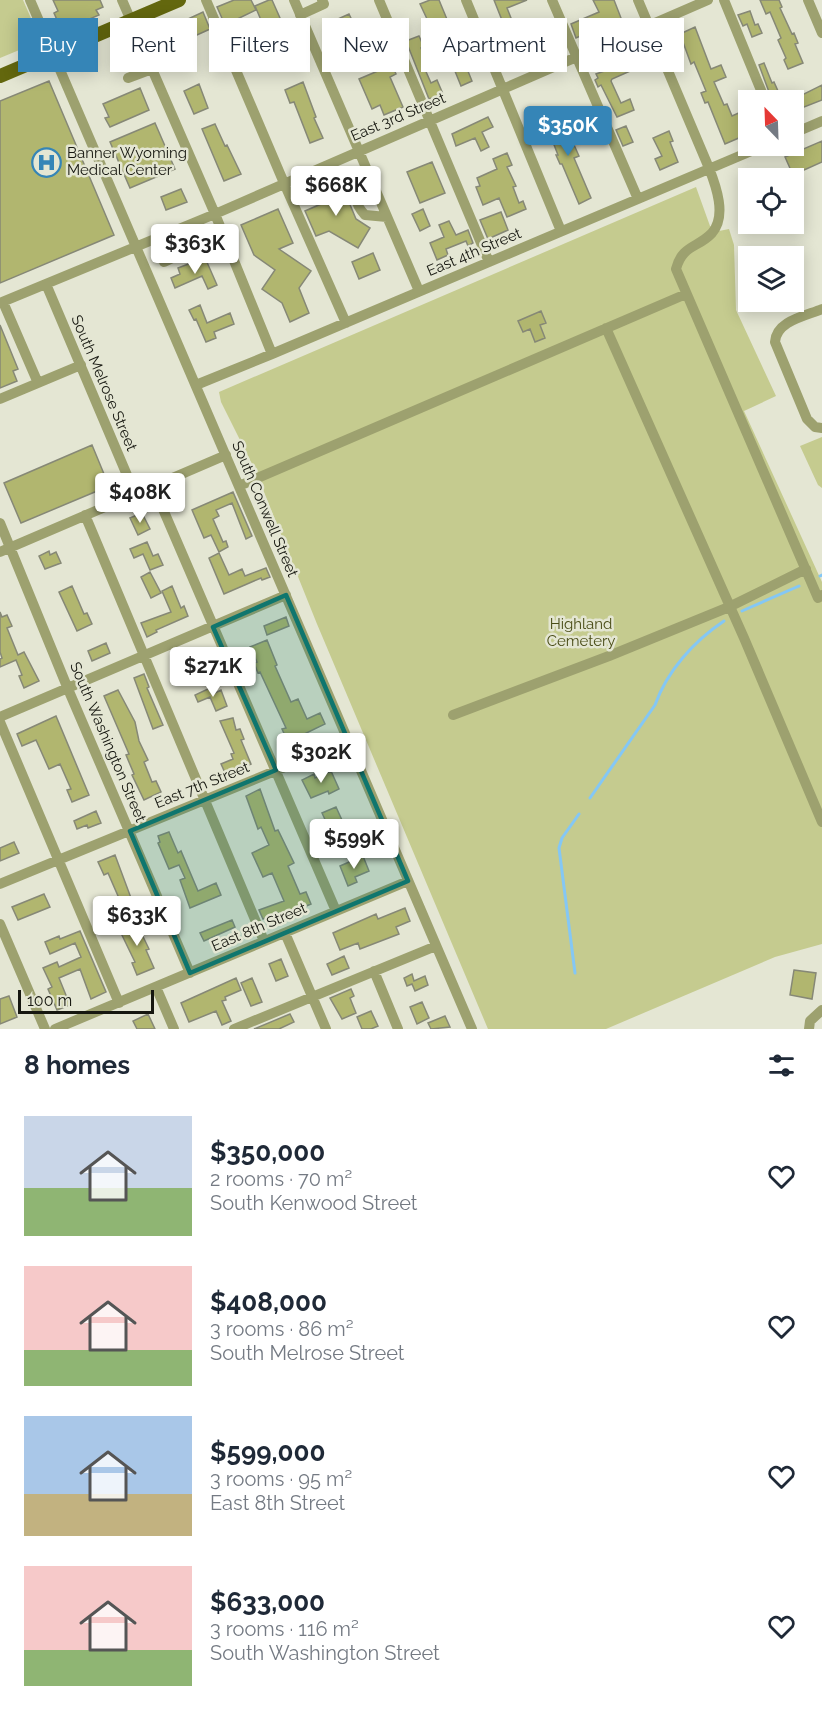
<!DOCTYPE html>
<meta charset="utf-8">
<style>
:root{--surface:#fff;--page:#f2f2f3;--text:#1f2937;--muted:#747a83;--accent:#3585b7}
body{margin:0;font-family:Raleway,sans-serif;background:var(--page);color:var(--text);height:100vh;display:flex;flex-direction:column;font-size:22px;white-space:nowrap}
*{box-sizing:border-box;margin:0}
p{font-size:20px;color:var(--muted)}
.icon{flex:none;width:33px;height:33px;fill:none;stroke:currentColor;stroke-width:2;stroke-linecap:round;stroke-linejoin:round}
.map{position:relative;height:1029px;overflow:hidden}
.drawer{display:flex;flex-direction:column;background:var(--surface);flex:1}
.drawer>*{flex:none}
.guide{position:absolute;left:18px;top:18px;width:786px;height:54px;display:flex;gap:12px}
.needle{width:39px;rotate:337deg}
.buttons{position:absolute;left:738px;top:90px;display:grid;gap:12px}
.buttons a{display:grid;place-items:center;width:66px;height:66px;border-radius:0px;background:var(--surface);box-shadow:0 3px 15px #0003;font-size:30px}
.scale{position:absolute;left:18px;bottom:15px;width:136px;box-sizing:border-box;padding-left:6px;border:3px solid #161710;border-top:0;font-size:16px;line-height:21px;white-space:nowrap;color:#161710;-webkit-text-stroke:4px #e4e6d3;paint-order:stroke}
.price{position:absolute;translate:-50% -51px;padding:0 14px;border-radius:6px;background:#fff;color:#222;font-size:20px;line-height:39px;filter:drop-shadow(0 2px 3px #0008)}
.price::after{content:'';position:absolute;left:50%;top:36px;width:18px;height:14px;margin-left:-9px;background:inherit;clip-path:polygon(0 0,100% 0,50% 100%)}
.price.current{background:var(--accent);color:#fff}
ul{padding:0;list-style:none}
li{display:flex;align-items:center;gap:18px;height:150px;padding:0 24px}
li span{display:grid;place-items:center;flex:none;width:168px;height:120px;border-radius:0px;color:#555}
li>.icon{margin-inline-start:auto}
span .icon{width:72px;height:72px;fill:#fffc;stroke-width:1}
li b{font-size:26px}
h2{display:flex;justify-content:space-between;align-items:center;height:72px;padding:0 24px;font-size:26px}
.tag{padding:0 21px;border-radius:0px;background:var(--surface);box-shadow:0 3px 15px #0003;font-size:21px;line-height:54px}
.tag.current{background:var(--accent);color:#fff}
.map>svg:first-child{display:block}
.green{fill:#c5cb8f}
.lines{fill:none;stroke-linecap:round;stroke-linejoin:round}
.stream{stroke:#84c7f5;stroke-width:3}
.building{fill:#b1b66f;stroke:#868876;stroke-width:1.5}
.minor{stroke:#9da16f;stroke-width:10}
.major{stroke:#63670e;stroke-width:14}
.marked{fill:#0f766e;fill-opacity:0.2;stroke:#0f766e;stroke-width:4.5;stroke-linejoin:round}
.labels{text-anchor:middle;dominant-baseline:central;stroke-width:5;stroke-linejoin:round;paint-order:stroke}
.street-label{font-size:15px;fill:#161710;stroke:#e4e6d3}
.poi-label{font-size:15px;fill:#161710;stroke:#e4e6d3;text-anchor:start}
.park-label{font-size:15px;fill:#494c16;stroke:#e4e6d3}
</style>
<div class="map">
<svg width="822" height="1029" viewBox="0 0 822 1029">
<rect width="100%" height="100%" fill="#e4e6d3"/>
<path class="green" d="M0,0H23L41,41L0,58Z
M696,187L710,226L719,231L729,229L734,245L736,310L776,396L744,411L822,582V944L775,957L606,1029H488L317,624L256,472L221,402L219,392Z
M822,437V488L818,485L800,446Z"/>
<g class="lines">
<path class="stream" d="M820,576L822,575
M742,611L799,586
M590,798L655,705C667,671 694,641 724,621
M575,973L559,848L562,838L579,814"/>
</g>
<path class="building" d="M53,0H100L103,7L96,10L99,15L62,31L54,13L58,11Z
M234,0H251L256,10L225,25L217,7Z
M269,0H272L284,27L278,29L287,51L274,56L270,47L272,46L255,6Z
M430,0H439L451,29L435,36L420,4Z
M494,0H527L507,8L521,43L531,38L536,49L517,58Z
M593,0H614L621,18L576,38L571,24L599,12Z
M760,0H779L782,7L780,8L792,34L794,33L798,43L795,44L803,63L788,69L784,60L786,58L778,40L781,38L770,12L766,14Z
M750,11L755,25L758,24L762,33L752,37L747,24L743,26L738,15Z
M203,12L210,29L177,44L189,67L179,71L171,47L165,50L158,33Z
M349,14L365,47L347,54L331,22Z
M695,27L711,69L721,65L726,77L714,82L724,105L727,104L732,116L743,111L746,119L748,118V129L739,132L741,137L725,144L708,102L705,103L701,93L706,91L694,62L691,64L680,34Z
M419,36L424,47L421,48L428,65L424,67L431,83L437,80L443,94L429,99L406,41Z
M457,44L472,81L461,86L446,49Z
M633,54L639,67L612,79L611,81L621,103L630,99L634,110L617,117L601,85L598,87L595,80L598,78L596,74L624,64L622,58Z
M764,63L772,83L774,82L782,100H772L759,65Z
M392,65L396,74L390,77L403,107L384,115L380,105L372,109L359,79Z
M49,81L114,235L0,283V101Z
M303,82L316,117L314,118L323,138L310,143L294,102L290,103L285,90Z
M199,84L208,108L194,114L184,91Z
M822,85V100L794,111V99Z
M140,88L149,110L110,127L105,118L109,117L103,104Z
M557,110L562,123L559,124L565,138L570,136L579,156L574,158L591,198L579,204L562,164H560L556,155H558L549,132L552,131L545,115Z
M488,117L493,127L482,132L489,147L481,151L475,138L456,146L452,134Z
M155,123L175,169L130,188L110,142Z
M215,124L225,146L227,145L241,174L224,181L202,129Z
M626,126L633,142L623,146L616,130Z
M669,131L673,141L670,142L678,162L660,170L655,159L662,156L653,138Z
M822,141V162L793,175L785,157Z
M507,153L512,165L507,167L516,186L513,187L519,203L523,201L526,209L507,217L499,198L483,205L476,187L480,186L477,178L497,169L493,159Z
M432,162L445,193L420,203L407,172Z
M337,184L344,201L348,200L356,219L370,228L358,248L329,231L316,236L305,211L321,204L316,192Z
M181,189L187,202L166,210L161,197Z
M278,209L293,243L279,249L311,271L299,288L309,313L290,322L282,303L262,289L275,270L254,255L241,225Z
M423,209L430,226L420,231L412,214Z
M501,212L508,230L488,239L480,220Z
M449,221L456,235L468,230L473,243L468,246L466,241L446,249L448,255L437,260L430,243L444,237L439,225Z
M373,253L380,270L359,279L352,262Z
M206,260L217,285L208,289L202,276L175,288L171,278L180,274L178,268L191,263L192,266Z
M200,305L207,323L230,313L234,324L214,332L216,338L206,342L196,319L194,320L189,310Z
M541,311L546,323L540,325L545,338L535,342L530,329L523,332L518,321Z
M0,325L18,369L13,371L17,381L0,388Z
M92,445L109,486L21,523L4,483Z
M233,492L252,536L246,539L232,503L216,510L219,516L213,519L223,542L226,541L228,547L219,552L211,535L204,538L192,510Z
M142,513L150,529L138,535L130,518Z
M147,542L153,556L158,554L163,565L150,570L143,554L134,558L130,549Z
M49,551L50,555L56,552L61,563L45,569L39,556Z
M219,553L229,575L242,569L245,576L266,568L270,577L262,580L261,578L224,594L209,558Z
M150,572L161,593L151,598L141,577Z
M72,586L84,614L87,613L92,624L77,631L59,592Z
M172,586L181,608L184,606L188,616L156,630L157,632L147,637L141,623L171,612L162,591Z
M0,612L2,617L7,615L12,626L7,628L18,655L24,652L39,681L24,688L19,676L22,675L16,660L0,667V659L2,658L0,652Z
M286,617L289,626L267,635L264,626Z
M267,640L277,665L275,666L291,702L298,699L307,719L320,713L325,724L288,742L282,729L286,728L260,672L258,673L254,663L257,662L250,647Z
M106,643L110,653L92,661L88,651Z
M144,674L149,687L147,688L163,725L153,729L134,678Z
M210,688L213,694L221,690L227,706L216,711L210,697L198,702L195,695Z
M118,690L135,722L139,741L148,760L144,762L152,782L156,781L161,792L144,800L132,775L134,774L126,755L129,754L104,696Z
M56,716L89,795L72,802L67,790L71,789L60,764L49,769L36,740L22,746L17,734Z
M233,718L236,730L240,729L244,739L241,740L251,764L226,775L221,764L233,759L231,754L234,753L220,721Z
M331,771L339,789L329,794L328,791L311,798L302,780L314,774L315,778Z
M260,789L275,831L278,830L294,863L288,866L300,894L306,892L311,904L280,917L278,913L263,919L259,910L284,901L272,873L263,877L252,853L269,845L261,827L258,829L246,796Z
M336,807L353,844L339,850L322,813Z
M96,811L101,823L88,828L87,825L77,829L74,821Z
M169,832L178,853L181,851L198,891L216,883L221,895L190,908L180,880L185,878L179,865L169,869L158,843L160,842L158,836Z
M14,842L19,853L0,861V848Z
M115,855L134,906L119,912L114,898L118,896L108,873L104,875L98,862Z
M363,856L369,871L355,877L357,882L348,886L340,866Z
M44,894L50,907L18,920L12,907Z
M405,908L410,921L396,927L399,934L360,949L358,943L340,950L333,933L376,914L378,919Z
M135,920L149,949L146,950L154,968L137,975L132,963L135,962L118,927Z
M232,920L235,927L204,941L200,933Z
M80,931L106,992L91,999L80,969L59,978L70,1005L57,1010L48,989L52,987L43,968L57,962L59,967L81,957L75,943L50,954L45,942L59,936L60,939Z
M344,956L349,968L332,975L327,964Z
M281,959L288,976L276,981L269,964Z
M794,970L816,973L812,999L790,995Z
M412,974L414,981L425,976L428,985L415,991L412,984L407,986L404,978Z
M236,978L241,990L225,997L226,1000L222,1001L231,1021L222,1025L216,1011L189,1022L181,1003Z
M252,978L262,1002L251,1006L241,983Z
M351,989L354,996L350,998L356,1013L342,1019L330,998Z
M9,996L17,1017L0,1024V999Z
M422,1002L429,1018L417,1024L410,1007Z
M371,1011L378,1026L371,1029H362L357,1017Z
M148,1014L155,1029H137L133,1021Z
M290,1014L294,1022L279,1029H254Z
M445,1016L450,1027L431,1029L428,1023Z"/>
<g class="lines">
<path class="minor" d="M30,0L472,1029
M122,0L215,214L272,354
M206,0L284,183L346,323
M294,0L419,291
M379,0L489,262
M466,0L561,231
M552,0L638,199
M638,0L709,168C716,186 727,216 712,233C698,248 682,245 676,269L818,598L822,595
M724,0L765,100
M808,0L822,33
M300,15L324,4L322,0
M128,78L152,69
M794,133L822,121
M371,179C357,192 350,199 365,215L387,217
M181,254L201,246
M164,262L181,254L172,232
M46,284L135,494
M3,302L38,383
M0,303L215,214L708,0
M822,309C805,316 776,321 775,342L807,419L815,427L822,428
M606,328L744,638L822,822
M196,385L272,354L763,146
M0,399L81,365
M153,486L336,911
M239,486L686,294
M85,515L264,941
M0,523L68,689L190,973
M0,552L226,455
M453,715L609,656L729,607L806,569
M0,717L286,595
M0,722L119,1003
M0,884L348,741
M0,924L45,1029
M285,933L326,1029
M374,971L398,1029
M156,987L174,1029
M55,1029L408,881
M234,1029L436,946
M809,1029L810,1021L822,1010"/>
<path class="major" d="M0,76L179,0"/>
</g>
<path class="marked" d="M286,595L408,881L190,973L130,831L276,770L213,627Z"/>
<defs>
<symbol id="hospital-ring" viewBox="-11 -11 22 22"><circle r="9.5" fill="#e4e6d3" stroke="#3585b7" stroke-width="1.5"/><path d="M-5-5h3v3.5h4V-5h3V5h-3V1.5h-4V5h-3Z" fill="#3585b7"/></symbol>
</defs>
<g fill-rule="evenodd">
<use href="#hospital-ring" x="30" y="146" width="33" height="33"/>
</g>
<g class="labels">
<g class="street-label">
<text transform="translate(398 117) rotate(-23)">East 3rd Street</text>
<text transform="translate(474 252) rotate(-23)">East 4th Street</text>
<text transform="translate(104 383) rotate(67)">South Melrose Street</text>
<text transform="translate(265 509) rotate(67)">South Conwell Street</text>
<text transform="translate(108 742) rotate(67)">South Washington Street</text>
<text transform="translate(202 785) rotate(-22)">East 7th Street</text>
<text transform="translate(259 927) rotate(-23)">East 8th Street</text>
</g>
<g class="poi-label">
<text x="67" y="153">Banner Wyoming<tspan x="67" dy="17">Medical Center</tspan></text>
</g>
<g class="park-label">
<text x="581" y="624">Highland<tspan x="581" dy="17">Cemetery</tspan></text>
</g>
</g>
</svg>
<div class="buttons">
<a><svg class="needle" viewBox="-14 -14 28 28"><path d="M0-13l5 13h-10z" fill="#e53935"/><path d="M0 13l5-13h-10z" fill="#747a83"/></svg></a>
<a><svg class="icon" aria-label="locate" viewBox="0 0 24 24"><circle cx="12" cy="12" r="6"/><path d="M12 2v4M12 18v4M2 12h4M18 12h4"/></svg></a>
<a><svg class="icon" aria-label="layers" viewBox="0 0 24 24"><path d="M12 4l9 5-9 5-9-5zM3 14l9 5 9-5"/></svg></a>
</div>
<div class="scale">100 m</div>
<b class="price current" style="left:568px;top:157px">$350K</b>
<b class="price" style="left:336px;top:217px">$668K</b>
<b class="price" style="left:195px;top:275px">$363K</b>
<b class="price" style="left:140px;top:524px">$408K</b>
<b class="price" style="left:213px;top:698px">$271K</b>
<b class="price" style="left:321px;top:784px">$302K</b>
<b class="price" style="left:354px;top:870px">$599K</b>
<b class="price" style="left:137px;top:947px">$633K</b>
<div class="guide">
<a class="tag current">Buy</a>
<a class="tag">Rent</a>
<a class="tag">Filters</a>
<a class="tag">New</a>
<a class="tag">Apartment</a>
<a class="tag">House</a>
</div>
</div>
<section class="drawer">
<h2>8 homes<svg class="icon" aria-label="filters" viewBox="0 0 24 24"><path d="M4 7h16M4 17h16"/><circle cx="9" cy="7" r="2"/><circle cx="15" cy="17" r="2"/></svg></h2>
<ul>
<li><span style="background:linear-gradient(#c9d6e8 60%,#8fb573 0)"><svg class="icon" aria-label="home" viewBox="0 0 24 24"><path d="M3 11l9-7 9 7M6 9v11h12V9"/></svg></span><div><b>$350,000</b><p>2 rooms · 70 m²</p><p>South Kenwood Street</p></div><svg class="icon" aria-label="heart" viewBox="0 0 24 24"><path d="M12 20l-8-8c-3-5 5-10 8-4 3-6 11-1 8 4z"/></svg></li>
<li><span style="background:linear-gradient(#f6c9c9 70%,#8fb573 0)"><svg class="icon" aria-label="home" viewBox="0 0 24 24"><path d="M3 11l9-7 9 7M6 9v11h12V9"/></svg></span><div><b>$408,000</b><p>3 rooms · 86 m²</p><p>South Melrose Street</p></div><svg class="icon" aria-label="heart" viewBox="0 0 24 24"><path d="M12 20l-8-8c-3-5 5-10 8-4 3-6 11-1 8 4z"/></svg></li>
<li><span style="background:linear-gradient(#a9c7e8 65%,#c2b280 0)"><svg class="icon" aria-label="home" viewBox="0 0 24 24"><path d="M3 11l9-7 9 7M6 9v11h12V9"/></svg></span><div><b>$599,000</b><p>3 rooms · 95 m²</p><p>East 8th Street</p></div><svg class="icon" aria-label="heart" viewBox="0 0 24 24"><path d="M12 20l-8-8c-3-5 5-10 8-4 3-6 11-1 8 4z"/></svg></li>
<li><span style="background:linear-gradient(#f6c9c9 70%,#8fb573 0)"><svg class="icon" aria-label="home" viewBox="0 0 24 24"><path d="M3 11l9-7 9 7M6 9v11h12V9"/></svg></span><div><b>$633,000</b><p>3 rooms · 116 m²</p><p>South Washington Street</p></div><svg class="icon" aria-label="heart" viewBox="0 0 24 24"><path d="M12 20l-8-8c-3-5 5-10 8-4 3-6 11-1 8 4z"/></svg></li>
</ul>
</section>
